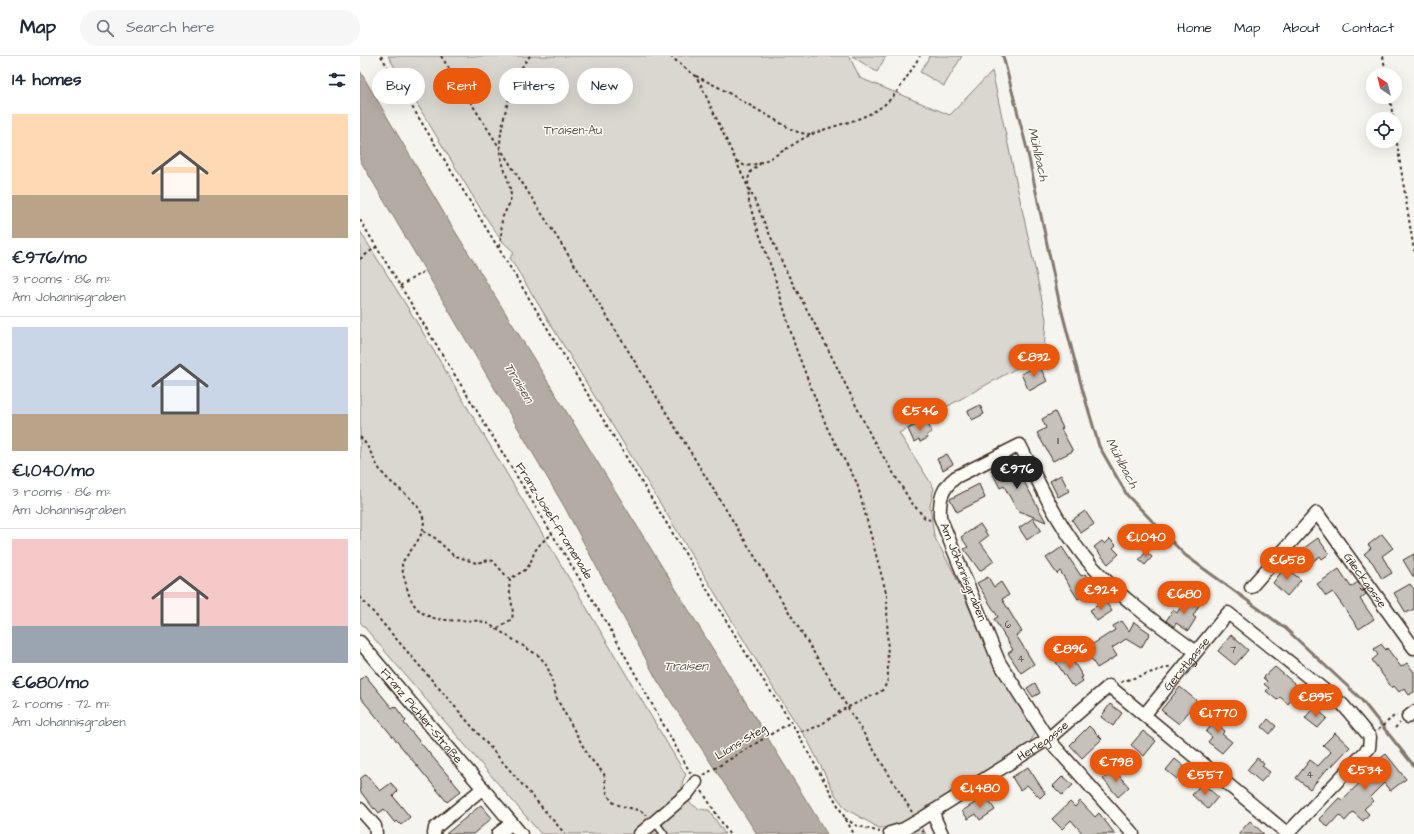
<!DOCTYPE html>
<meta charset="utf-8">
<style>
:root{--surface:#fff;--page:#f6f6f7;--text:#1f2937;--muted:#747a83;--line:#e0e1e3;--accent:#ea580c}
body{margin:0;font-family:"Architects Daughter",sans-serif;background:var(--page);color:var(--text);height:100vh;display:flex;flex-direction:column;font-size:15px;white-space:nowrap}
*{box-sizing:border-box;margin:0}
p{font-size:13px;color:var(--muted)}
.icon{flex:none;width:22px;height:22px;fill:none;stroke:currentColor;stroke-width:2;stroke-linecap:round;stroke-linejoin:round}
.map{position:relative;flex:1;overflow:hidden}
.drawer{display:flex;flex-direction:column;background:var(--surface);width:360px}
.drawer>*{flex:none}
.guide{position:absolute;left:12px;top:12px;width:380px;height:36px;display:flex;gap:8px}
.needle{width:26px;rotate:325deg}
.fabs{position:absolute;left:1006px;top:12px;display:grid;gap:8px}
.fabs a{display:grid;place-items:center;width:36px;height:36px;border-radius:50%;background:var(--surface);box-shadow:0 4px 16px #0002;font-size:20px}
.price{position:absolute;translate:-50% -34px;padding:0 9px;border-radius:14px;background:var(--accent);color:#fff;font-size:13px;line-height:26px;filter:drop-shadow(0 1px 2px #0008)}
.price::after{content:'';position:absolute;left:50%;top:24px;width:12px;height:9px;margin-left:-6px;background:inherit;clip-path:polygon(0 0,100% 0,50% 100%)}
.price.selected{background:#222;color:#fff}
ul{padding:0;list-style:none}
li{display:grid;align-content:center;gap:8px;height:212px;padding:0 12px}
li+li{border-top:1px solid var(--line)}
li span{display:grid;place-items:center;height:124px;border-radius:0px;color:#555}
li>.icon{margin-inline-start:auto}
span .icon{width:72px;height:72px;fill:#fffc;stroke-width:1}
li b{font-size:17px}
h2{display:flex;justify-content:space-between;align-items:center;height:48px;padding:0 12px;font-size:17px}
.pill{padding:0 14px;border-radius:18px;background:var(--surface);box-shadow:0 4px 16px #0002;font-size:14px;line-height:36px}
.pill.selected{background:var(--accent);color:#fff}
header{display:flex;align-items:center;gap:24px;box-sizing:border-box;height:56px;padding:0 20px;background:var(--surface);border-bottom:1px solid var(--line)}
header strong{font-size:19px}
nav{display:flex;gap:22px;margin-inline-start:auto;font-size:14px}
.search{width:280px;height:36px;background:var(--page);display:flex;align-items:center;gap:10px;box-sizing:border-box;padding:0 14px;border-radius:22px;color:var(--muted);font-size:15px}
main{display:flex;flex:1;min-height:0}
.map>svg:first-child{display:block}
.green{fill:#dad6d0;stroke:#8a8077}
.water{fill:#b4aca4;stroke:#84786e}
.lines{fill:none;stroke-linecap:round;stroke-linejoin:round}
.stream{stroke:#84786e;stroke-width:3}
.building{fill:#c7c1bb;stroke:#3b2a1e}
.lane-casing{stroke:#3b2a1e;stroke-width:9}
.street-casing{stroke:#3b2a1e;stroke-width:15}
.path{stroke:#3b2a1e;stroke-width:2;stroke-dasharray:3 3;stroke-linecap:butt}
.lane{stroke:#fdfcf7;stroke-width:6}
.street{stroke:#fdfcf7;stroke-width:12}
.labels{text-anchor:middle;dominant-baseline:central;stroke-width:3;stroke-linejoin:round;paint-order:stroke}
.number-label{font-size:10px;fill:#5e5045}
.park-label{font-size:12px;fill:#63554a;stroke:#fdfcf7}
.street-label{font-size:12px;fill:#3b2a1e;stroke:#fdfcf7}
.water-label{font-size:13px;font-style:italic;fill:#65584d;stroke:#fdfcf7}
</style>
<header>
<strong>Map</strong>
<div class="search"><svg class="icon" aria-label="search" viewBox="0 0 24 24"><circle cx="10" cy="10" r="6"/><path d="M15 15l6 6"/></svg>Search here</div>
<nav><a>Home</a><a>Map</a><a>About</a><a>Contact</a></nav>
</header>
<main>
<section class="drawer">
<h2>14 homes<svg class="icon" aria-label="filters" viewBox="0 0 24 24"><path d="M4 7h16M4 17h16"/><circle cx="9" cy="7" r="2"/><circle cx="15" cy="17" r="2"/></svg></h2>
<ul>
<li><span style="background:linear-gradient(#ffd9b3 65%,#b9a48a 0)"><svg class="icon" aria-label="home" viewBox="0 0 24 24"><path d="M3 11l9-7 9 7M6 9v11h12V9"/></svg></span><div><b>€976/mo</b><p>3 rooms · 86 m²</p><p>Am Johannisgraben</p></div></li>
<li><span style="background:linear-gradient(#c9d6e8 70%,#b9a48a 0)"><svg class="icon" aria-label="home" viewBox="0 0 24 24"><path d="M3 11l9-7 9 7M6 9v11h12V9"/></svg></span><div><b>€1,040/mo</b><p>3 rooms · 86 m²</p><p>Am Johannisgraben</p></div></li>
<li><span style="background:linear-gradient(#f6c9c9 70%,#9aa5b1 0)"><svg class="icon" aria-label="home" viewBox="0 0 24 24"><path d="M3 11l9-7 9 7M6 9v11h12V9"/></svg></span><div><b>€680/mo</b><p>2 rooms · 72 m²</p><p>Am Johannisgraben</p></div></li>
</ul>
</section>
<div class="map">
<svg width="1054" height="778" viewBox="0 0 1054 778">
<rect width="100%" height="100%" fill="#f5f4ee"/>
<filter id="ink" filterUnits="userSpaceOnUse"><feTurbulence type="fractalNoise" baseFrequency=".025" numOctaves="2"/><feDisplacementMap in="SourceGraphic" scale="8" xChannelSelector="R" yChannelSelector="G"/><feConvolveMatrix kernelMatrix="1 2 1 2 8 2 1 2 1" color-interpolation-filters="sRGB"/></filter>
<g filter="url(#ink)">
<path class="green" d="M28,0H489L500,22L590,59L632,15L686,263L684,297L539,377L574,432L570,450L574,480L594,517L619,575L676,677L667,690L614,725L536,771L519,772L486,753L476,740L448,685L415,635L150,202L154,196L141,184L123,157Z
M492,0H526L517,16Z
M570,0H602L584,30L560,16Z
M0,175L56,265L326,719C314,735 332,755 349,754L365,778H181L0,566Z
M560,769L566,778H544Z"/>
<path class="water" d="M0,15L85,159L467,778H397L297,624L204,450L0,104Z"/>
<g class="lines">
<path class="stream" d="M643,0L667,93L699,245L722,332L739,390L767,439L825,499L925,572L1000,642L1054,710"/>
</g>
<path class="building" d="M679,309L687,325L669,335L661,318Z
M620,349L624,358L612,364L608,355Z
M695,356L703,372L701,373L713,395L693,405L677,377L686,372L682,363Z
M566,364L572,376L567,379L568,382L560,386L559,383L554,386L548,373Z
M587,398L593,408L583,414L577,403Z
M648,405L651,411L655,409L686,466L657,454L644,430L640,432L631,414Z
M701,419L709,435L698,441L690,425Z
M619,428L625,442L597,456L590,443Z
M725,455L734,468L721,477L712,464Z
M673,462L681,474L667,484L659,472Z
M620,468L628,480L620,486L634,505L620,515L604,493L608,491L601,481Z
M1022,478L1033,492L1022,500L1032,517L1022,523L1013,507L1004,498L1011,492L1008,489Z
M958,482L969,498L962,503L960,500L949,508L940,495Z
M750,483L756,489L753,492L759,498L748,508L734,491L742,485L745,488Z
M702,491L721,520L725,518L735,533L718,543L700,515L697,518L686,502Z
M786,496L792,501L785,509L779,504Z
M1054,498V522L1043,504Z
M925,511L941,524L927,540L913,527Z
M979,513L991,531L998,526L1006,538L1000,543L1014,563L999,573L973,536L966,540L957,528Z
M628,521L634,531L641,526L649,539L642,543L662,576L656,579L674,608L661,617L648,597L653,594L634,563L638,561L617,527Z
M1050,528L1054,533V553L1046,557L1034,537Z
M827,541L839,549L833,560L836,562L828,575L816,567L814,571L806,565L813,554L817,557Z
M745,545L752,555L737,565L730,554Z
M762,565L769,575L774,566L790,577L781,592L766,583L752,592L757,600L737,612L725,593L755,574L753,570Z
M871,579L888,594L875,609L858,595Z
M1021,588L1026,594L1027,592L1041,611L1047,607L1054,616V636L1049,639L1044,632L1039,636L1034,630L1032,632L1012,604L1018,599L1014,593Z
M709,598L723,621L721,622L723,625L714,631L712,628L711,629L696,606Z
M915,611L947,638L951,633L958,639L948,651L934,640L928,648L920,641L917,644L906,635L909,632L904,628L907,625L903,622Z
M5,619L32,652L35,650L46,665L44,667L101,735L87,746L0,641V624Z
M675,627L680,637L673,641L667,632Z
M820,631L837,645L819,668L801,654Z
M750,648L762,657L753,670L741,661Z
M954,651L967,662L958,672L945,662Z
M856,658L865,665L860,671L865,675L862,678L872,686L862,697L848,686L852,681L846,676L851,670L848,668Z
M908,663L916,670L910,678L902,671Z
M729,670L742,683L722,702L710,689Z
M783,675L796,685L784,700L771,689Z
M975,677L990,691L969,713L968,712L950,733L936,722L950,704L958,710L971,696L963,689Z
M759,695L764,701L757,708L752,701Z
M1026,698L1046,723L1030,735L1024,727L1010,741L1013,745L1004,753L1009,758L1003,765L993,756L985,765L979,759L968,771L959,763L979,742L982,744L1011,716L1005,708L1014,701L1017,705Z
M897,702L904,707L902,710L910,716L901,726L887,714Z
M815,703L826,712L817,723L806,714Z
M668,711L685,737L680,742L667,729L660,734L652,721Z
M754,714L769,731L758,741L743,723Z
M6,718L20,735L31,727L38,735L33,740L50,761L41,769L37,765L35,767L24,753L19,757L15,752L14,753L0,735V723Z
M703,720L713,729L702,739L693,730Z
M842,727L858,741L848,753L832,739Z
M626,740L635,754L620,764L616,758L608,763L602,755Z
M720,745L735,761L739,757L755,778H723L711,764L702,773L692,763L710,746L715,751Z
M121,749L132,762L113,778H86Z
M890,765L904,778H878Z"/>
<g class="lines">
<defs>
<path id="lane" d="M295,766L304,778"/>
<g id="street">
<path id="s1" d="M891,531L957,457L1054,592"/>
<path id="s2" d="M0,586L161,778"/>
<path id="s3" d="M785,658L868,557L983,649L1010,681L1009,692L927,778"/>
<path d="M1048,661L1054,656"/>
<path d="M0,753L15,770L16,778"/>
<path d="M574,755L575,763L582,778"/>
<path id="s4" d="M530,777L544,773L561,763L688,683L749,630L928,778"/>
<path d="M74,778L75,772L123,732"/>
<path d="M138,778L152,767"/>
<path d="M280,778L327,738L336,726"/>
<path d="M773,778L688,683L639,606L580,461C579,443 582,432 596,421L660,389C681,431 700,474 732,510C762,543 799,569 835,595"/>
</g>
</defs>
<use href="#lane" class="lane-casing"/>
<use href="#street" class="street-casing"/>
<path class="path" d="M21,0L392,607L431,666L494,778
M81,0L232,236L552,756
M310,0L335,20L340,27L387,129
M1023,0L1026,19
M336,20L360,32L429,72L440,77L451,78
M1030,41L1033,63
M1035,75L1054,195
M377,105L385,110C409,108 429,89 450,79C475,68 502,66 524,49C539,37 549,17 560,0
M401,107L391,115L388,123L389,146L394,163L414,219L435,290L448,324L468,374L497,427L527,540L528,623L524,633L518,637L482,654L462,668L449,674L436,675
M389,132L426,215L465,287L512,382L551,446L565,462L570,464
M0,164L249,571L331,718
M139,191C142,182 141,173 142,163C144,156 151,148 151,140C150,124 141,109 140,93C139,70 154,16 170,0
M0,203L16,191
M40,230L63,216
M0,381C11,391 14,409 25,420C37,434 72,451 62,476C58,487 48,497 42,507C42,516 45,524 47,532C57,571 88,563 120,565L127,567L179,600L185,607L189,615L197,643L229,701L244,718L247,737L251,744L255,748L281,755L286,759
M63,475L75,482L93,499L116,507L129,504L133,505L150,524
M0,541L205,778
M138,572L152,563C155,550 147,537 150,524C155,518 163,517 167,512C171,507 172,502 174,497C178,489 184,484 191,479
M761,626L811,610
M1035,672L1040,667
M1018,674L1034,660H1037
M344,719L431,666
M342,735L369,778
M485,762L495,769L520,776
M562,774L565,778"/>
<use href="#lane" class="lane"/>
<use href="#street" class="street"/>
</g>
</g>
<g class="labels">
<g class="number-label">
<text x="698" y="385">11</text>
<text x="648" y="569">6</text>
<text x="873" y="594">7</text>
<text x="661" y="603">4</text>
<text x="950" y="719">4</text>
</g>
<g class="park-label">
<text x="213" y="74">Traisen-Au</text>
</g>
<g class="street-label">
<text transform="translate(194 465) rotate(58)">Franz-Josef-Promenade</text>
<text transform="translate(603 516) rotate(68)">Am Johannisgraben</text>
<text stroke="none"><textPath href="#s1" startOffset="182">Gileckgasse</textPath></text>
<text stroke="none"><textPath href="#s3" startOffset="65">Gerstlgasse</textPath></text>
<text stroke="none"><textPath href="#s2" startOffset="96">Franz Pichler-Straße</textPath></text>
<text stroke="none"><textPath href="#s4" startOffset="179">Herlegasse</textPath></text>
<text transform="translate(381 686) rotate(-31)">Lions-Steg</text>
</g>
<g class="water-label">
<text transform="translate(678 98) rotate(77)">Mühlbach</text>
<text transform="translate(159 327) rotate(59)">Traisen</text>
<text transform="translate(762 407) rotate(62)">Mühlbach</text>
<text x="326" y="610">Traisen</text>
</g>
</g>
</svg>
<div class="fabs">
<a><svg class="needle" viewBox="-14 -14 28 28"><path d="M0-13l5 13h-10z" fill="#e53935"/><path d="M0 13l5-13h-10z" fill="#747a83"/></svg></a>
<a><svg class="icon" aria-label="locate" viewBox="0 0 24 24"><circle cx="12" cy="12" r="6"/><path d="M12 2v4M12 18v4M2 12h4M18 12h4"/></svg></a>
</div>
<b class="price" style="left:674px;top:322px">€832</b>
<b class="price" style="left:560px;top:376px">€546</b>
<b class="price selected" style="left:657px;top:434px">€976</b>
<b class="price" style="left:786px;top:502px">€1,040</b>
<b class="price" style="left:927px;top:525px">€658</b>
<b class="price" style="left:741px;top:555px">€924</b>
<b class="price" style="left:824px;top:559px">€680</b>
<b class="price" style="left:710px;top:614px">€896</b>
<b class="price" style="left:956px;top:662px">€895</b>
<b class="price" style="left:858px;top:678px">€1,770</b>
<b class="price" style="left:756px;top:727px">€798</b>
<b class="price" style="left:1005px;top:735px">€534</b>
<b class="price" style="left:845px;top:740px">€557</b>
<b class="price" style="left:620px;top:753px">€1,480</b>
<div class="guide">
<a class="pill">Buy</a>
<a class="pill selected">Rent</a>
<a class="pill">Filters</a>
<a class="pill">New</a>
</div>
</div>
</main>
